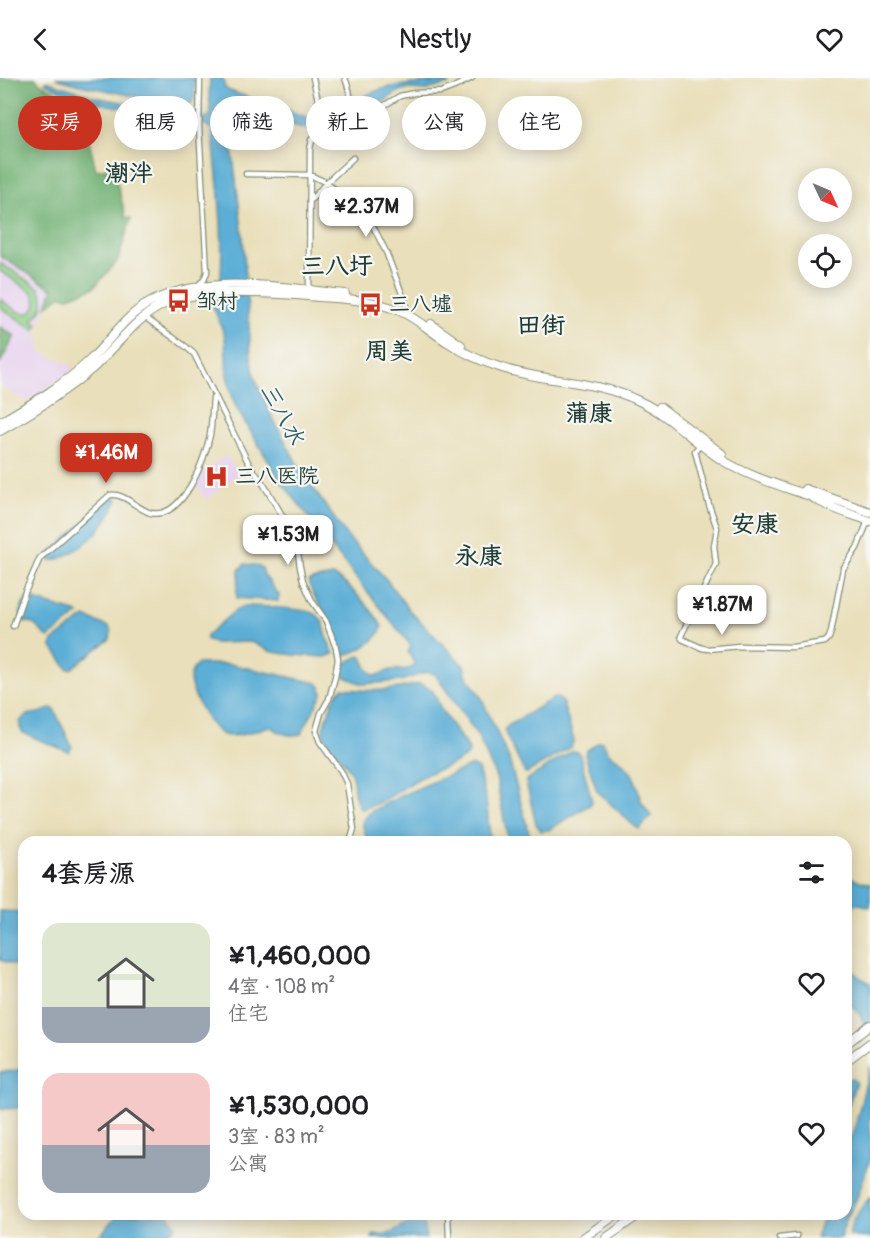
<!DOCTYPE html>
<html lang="zh">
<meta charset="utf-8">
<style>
:root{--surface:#fff;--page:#f2f2f2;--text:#202124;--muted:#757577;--accent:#c8321e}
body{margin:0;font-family:Pangolin,"LXGW WenKai TC",sans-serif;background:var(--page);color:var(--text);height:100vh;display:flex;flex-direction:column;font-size:22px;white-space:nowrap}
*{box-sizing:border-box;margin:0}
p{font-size:20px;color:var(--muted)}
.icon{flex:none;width:33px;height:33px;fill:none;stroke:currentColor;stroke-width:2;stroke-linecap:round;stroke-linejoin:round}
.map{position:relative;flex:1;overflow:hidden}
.side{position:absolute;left:18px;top:758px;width:834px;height:384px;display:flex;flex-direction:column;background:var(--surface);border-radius:18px;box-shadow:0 3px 15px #0003}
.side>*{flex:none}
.top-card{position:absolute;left:18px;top:18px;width:834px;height:54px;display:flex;gap:12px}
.needle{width:39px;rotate:134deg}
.tools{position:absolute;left:798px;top:90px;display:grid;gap:12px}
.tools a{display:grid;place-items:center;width:54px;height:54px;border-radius:50%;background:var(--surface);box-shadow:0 3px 15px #0003;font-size:30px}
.price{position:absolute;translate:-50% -51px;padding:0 14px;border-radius:12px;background:#fff;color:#222;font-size:20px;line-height:39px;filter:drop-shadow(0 2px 3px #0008)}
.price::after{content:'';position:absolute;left:50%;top:36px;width:18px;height:14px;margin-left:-9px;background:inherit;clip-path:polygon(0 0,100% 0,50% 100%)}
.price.selected{background:var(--accent);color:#fff}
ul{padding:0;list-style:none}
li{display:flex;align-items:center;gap:18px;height:150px;padding:0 24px}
li span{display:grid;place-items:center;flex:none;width:168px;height:120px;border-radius:18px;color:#555}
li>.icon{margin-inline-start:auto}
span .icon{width:72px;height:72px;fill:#fffc;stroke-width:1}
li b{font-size:26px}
h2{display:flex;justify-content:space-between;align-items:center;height:72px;padding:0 24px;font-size:26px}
.tag{padding:0 21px;border-radius:27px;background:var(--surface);box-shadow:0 3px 15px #0003;font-size:21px;line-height:54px}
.tag.selected{background:var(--accent);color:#fff}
header{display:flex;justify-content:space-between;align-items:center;height:78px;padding:0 24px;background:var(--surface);font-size:27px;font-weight:600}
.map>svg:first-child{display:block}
.built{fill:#e7d2ef}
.green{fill:#8bcc84;stroke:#55845c;stroke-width:1.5}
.forest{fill:#70b072;stroke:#487653;stroke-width:1.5}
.water{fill:#5baed6;stroke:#3d7685;stroke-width:1.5}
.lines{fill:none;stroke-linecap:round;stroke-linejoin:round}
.street-casing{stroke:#848e77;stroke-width:7}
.primary-casing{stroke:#848e77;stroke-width:10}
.highway-casing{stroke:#848e77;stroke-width:10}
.street{stroke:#fff;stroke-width:4.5}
.primary{stroke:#fff;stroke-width:8}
.highway{stroke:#fff;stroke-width:8}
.labels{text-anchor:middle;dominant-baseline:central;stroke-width:4.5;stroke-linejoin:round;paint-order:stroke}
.poi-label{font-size:21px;fill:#1f3d34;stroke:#f6f6f2;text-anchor:start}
.water-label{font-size:22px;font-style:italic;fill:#315f65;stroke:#f6f6f2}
.quarter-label{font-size:24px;font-weight:bold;fill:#1f3d34;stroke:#f6f6f2}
</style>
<header><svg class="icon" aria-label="back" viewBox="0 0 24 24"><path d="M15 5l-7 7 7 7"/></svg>Nestly<svg class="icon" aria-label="heart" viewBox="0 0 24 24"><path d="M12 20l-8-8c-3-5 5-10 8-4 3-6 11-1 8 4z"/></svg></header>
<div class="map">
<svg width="870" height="1160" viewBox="0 0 870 1160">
<rect width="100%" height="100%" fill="#f6f6f2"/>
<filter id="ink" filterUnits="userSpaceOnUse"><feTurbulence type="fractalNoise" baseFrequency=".0167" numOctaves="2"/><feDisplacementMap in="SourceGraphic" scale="12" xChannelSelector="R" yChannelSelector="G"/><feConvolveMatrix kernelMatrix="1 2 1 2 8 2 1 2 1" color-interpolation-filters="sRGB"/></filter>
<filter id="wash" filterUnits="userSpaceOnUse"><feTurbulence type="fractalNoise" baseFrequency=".008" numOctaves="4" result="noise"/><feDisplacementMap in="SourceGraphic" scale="24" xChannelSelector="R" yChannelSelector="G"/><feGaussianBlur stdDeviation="1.35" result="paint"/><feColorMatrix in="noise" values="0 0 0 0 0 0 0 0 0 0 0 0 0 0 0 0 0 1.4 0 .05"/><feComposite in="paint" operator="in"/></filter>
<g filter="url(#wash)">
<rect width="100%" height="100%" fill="#e9dfba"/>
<path class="built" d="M0,178L53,212L36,255L41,274L72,288L70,295L26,323L0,308V285L15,258L0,249Z
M225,377L239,395L207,421L195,407V402Z"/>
<path class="green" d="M0,185L38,209C47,221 44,233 32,241L38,246L34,252L0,229V221C6,225 15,233 22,235C36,237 39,223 32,214L0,193Z"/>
<path class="forest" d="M0,0H35C43,11 55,11 65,19C72,25 79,34 84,42L96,92L113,89L126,140H131L118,182L116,185L93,210L69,219L60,218L46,229L53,211L0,178Z
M0,249L15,258L0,285Z"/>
<path class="water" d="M55,0H195L194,21L191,26L185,28L80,7Z
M210,0H223L225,10L230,13L307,39L313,49C338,53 343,31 360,21C385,4 419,7 448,3L449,6L427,12L409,11L401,12L364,36L327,56L272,42L231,25L227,27L243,160L251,279L255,300L269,333L300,391L346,457L386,501L409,532L464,588L467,599L480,617L509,681L530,759L533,763H508L496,699L478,658L435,596L427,594L400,603L363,606L345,599L341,590L342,587L359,578L362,579C366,587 366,593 376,598C381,596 386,593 391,592C401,590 408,595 415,586L408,574L411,569L409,565L357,501L280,402L238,333L233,322L227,297L225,258L211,223L219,220C226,164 218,107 212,51C203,45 194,40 183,39C176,39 173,40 167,36C126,31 82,25 45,5L46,3L95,19L206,40L211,37L209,17Z
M113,418L118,422C105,447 92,465 67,477C58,481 53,486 46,479Z
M245,486L259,488L262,490L264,497L279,517L278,523L237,520C235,510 240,502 239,492Z
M333,498C347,503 374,534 382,548C379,563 355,576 341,578L331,546L314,518L308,504L315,501Z
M28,520L78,535L79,536L48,560L35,547L27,543L26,545C17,538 21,527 28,520Z
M243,528C255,528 310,530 317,537C325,543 325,554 328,563C330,567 332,572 334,576L325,579L294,577L272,574L251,564L214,565L207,562L206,558L231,536Z
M85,539L109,549L111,554L110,561L71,591H68L51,568L53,563Z
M198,586H229L317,605L321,609L322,616L301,656C293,658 285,657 278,653C276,652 272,649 270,649C266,648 264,650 261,651C250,655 235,660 224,657C211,653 191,615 190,602C190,595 193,590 198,586Z
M419,606L425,608L433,613L442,633L469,672L468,677C455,688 439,690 425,697C405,707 383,727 361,731C352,721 356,708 351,695C345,681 323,665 323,652C323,646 327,639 329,634C332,624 335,615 343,610C348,610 353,611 358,612C378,614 399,611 419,606Z
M555,619L559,621L562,623L574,662L571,669L527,695H525L506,657L505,651L509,647Z
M51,630L54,631L72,669L69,674L23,655L20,650V644L25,638C34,635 42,636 51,630Z
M599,664H603L609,676L621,683L632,696L635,702L641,723L651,738L639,751L633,747L597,713L585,677L586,673Z
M572,673L578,674L580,677L592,723L591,726L549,752L541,753L536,746L526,704L528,701Z
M472,687L478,691L486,722L490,758L487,762L483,764L367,763L362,744L371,733L407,715Z
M846,796L854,801L870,806V829L860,826L846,828Z
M0,833L24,834V888L21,889L0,882Z
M846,886L859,899L870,905V958L860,937L846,921Z
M870,988V1082L857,1120L846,1142L840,1160H816L824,1136H846V1074L856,1045Z
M24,989V1030L0,1031V994L15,993Z
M846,1001H852L856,1004L846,1034Z
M870,1119V1160L850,1158C848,1144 862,1130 870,1119Z
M119,1136H168L176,1147L175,1150L158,1160H93L101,1156Z
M414,1142H417L424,1147L426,1160H372L374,1156C390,1160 400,1149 414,1142Z"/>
</g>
<g filter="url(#ink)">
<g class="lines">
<defs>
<path id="street" d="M313,0L322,40
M311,62L336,56L400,18L414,15L441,14L454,9L472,0
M246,96L310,97L323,103L349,121L370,142L386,174L408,231
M310,123L326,105L353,80
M366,138L395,115
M196,209L204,202L207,194L199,48L200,0
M309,212L310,71C312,60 316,47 323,38L349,26C352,18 348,8 345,0
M143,238L185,268L194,276L249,386L264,407L294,457L297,468L300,489L303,503L312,523L326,543L336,570L338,581L335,599L329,621L321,635L316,653L320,664L341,693L347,706L354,751L350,764
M700,367L695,373L709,427L717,450L714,468L716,486L681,558L682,561L702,570L708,571L739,568L793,569L825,564L829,560L831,554L843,491L857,470L868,443
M13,548L25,514L40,480L110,417C123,414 137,431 151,435C183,442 205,381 210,357C212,344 212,332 213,320
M448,1136L449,1160
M779,1160L797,1158"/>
<path id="primary" d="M431,246L461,267
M660,329L722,376
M0,344C31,326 63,308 90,282C108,265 123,241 144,228C199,193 284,210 345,216
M0,353C33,334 64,315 93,290C119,267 135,238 169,224C186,217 204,216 222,215C254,214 286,216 319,219C346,221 375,222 400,233C418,241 432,255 449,265C465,276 483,284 502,290C546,304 595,302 639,323C670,337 693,364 722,382C748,398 778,407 807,417C815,420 821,425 829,428C842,434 856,438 870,443
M805,411L870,434"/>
<path id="highway" d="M846,966L870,947
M846,983L870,965
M583,1160L617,1136
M606,1160L640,1136"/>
</defs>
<use href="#street" class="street-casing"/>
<use href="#primary" class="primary-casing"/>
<use href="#highway" class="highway-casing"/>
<use href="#street" class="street"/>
<use href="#primary" class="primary"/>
<use href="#highway" class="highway"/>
</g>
</g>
<defs>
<symbol id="bus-bare" viewBox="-9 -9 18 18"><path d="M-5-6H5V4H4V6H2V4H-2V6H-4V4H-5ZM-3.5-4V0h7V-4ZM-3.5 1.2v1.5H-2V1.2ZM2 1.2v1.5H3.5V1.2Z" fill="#c8321e" stroke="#f6f6f2" stroke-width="2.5" paint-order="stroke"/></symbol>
<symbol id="hospital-bare" viewBox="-9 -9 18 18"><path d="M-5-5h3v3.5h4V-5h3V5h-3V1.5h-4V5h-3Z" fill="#c8321e" stroke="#f6f6f2" stroke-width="2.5" paint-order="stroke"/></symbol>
</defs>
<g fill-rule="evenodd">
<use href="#bus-bare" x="162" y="206" width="33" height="33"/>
<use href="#bus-bare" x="354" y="210" width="33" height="33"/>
<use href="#hospital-bare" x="200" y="382" width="33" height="33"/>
</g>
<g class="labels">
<g class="poi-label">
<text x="196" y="223">邹村</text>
<text x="389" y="226">三八墟</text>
<text x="235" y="398">三八医院</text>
</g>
<g class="water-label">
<text transform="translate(282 336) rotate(61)">三八水</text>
</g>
<g class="quarter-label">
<text x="129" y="95">潮泮</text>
<text x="337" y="188">三八圩</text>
<text x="541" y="247">田街</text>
<text x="389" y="273">周美</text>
<text x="589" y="335">蒲康</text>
<text x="755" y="446">安康</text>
<text x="479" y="478">永康</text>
</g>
</g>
</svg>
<div class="tools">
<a><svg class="needle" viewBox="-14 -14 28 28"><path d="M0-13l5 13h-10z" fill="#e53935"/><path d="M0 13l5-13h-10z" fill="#757577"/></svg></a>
<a><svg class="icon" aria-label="locate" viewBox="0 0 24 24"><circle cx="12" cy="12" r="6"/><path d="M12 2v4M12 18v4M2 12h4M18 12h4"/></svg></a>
</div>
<b class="price" style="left:366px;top:160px">¥2.37M</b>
<b class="price selected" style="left:106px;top:406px">¥1.46M</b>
<b class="price" style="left:288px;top:488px">¥1.53M</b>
<b class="price" style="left:722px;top:558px">¥1.87M</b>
<div class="top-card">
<a class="tag selected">买房</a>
<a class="tag">租房</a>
<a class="tag">筛选</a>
<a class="tag">新上</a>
<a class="tag">公寓</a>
<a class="tag">住宅</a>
</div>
<section class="side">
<h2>4套房源<svg class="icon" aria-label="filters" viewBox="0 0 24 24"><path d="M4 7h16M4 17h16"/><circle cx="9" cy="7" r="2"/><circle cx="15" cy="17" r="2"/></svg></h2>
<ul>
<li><span style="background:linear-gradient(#dfe7d0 70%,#9aa5b1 0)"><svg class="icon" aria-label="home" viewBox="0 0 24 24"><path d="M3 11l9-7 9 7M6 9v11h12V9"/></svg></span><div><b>¥1,460,000</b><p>4室 · 108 m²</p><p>住宅</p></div><svg class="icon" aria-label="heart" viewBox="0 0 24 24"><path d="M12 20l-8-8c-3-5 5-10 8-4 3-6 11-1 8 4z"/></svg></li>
<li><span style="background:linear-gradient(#f6c9c9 60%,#9aa5b1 0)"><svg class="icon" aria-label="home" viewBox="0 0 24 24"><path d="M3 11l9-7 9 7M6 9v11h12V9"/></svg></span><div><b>¥1,530,000</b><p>3室 · 83 m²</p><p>公寓</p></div><svg class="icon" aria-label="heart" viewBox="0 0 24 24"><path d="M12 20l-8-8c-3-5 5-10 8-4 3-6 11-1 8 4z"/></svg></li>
</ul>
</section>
</div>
